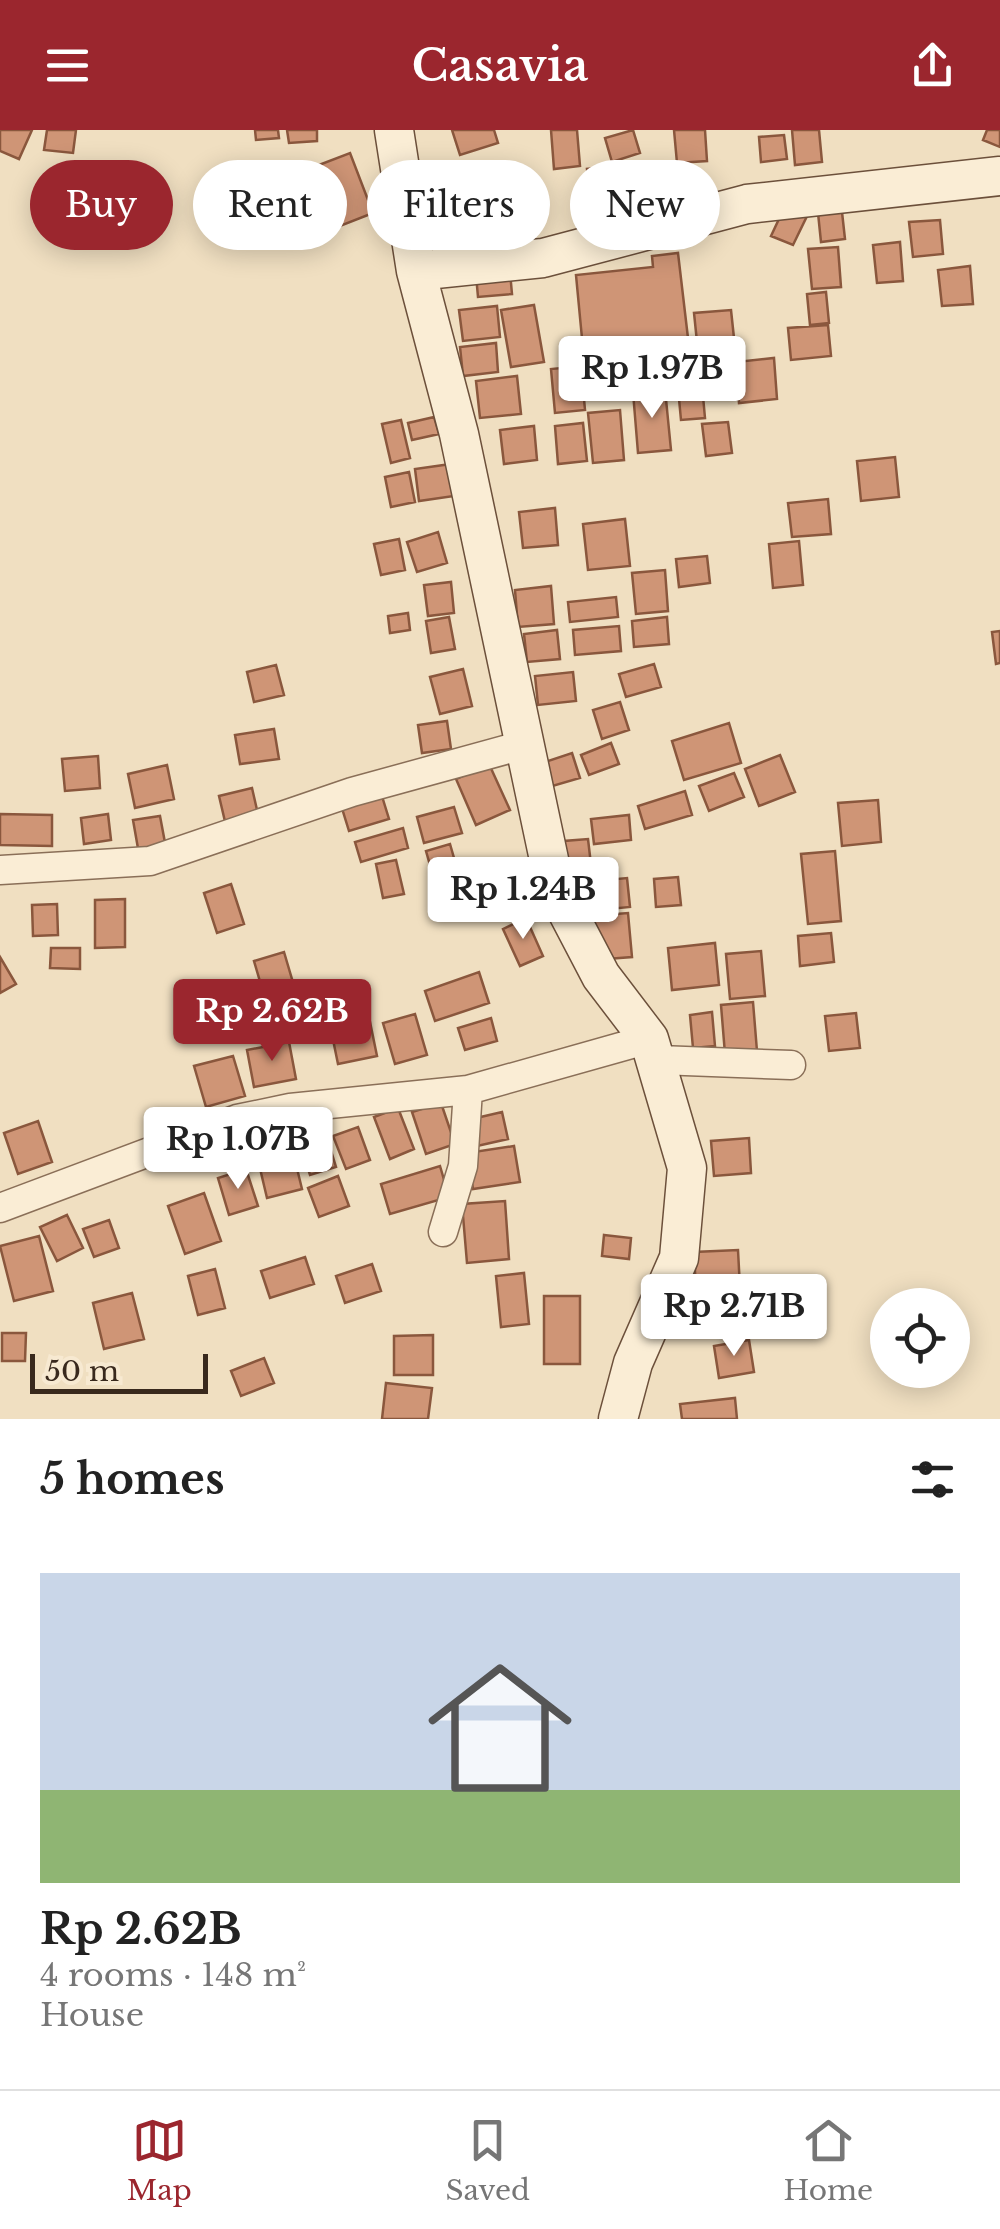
<!DOCTYPE html>
<meta charset="utf-8">
<style>
:root{--surface:#fff;--page:#f6f6f6;--text:#222;--muted:#767676;--line:#e0e0e0;--accent:#9b262e}
body{margin:0;font-family:"Libre Baskerville",serif;background:var(--page);color:var(--text);height:100vh;display:flex;flex-direction:column;font-size:38px;white-space:nowrap}
*{box-sizing:border-box;margin:0}
p{font-size:32px;color:var(--muted)}
.icon{flex:none;width:55px;height:55px;fill:none;stroke:currentColor;stroke-width:2;stroke-linecap:round;stroke-linejoin:round}
.map{position:relative;height:1289px;overflow:hidden}
.details{display:flex;flex-direction:column;background:var(--surface);flex:1}
.details>*{flex:none}
.guide{position:absolute;left:30px;top:30px;width:940px;height:90px;display:flex;gap:20px}
.controls{position:absolute;left:870px;top:1158px;display:grid;gap:20px}
.controls a{display:grid;place-items:center;width:100px;height:100px;border-radius:50%;background:var(--surface);box-shadow:0 5px 25px #0003;font-size:50px}
.scale{position:absolute;left:30px;bottom:25px;width:178px;box-sizing:border-box;padding-left:10px;border:5px solid #39291d;border-top:0;font-size:28px;line-height:35px;white-space:nowrap;color:#39291d;-webkit-text-stroke:8px #f7e9d1;paint-order:stroke}
.price{position:absolute;translate:-50% -85px;padding:0 22px;border-radius:10px;background:#fff;color:#222;font-size:32px;line-height:65px;filter:drop-shadow(0 2px 5px #0008)}
.price::after{content:'';position:absolute;left:50%;top:60px;width:30px;height:22px;margin-left:-15px;background:inherit;clip-path:polygon(0 0,100% 0,50% 100%)}
.price.active{background:var(--accent);color:#fff}
ul{padding:0;list-style:none}
li{display:grid;align-content:center;gap:20px;height:530px;padding:0 40px}
li+li{border-top:2px solid var(--line)}
li span{display:grid;place-items:center;height:310px;border-radius:0px;color:#555}
li>.icon{margin-inline-start:auto}
span .icon{width:180px;height:180px;fill:#fffc;stroke-width:1}
li b{font-size:42px}
h2{display:flex;justify-content:space-between;align-items:center;height:120px;padding:0 40px;font-size:42px}
.pill{padding:0 35px;border-radius:45px;background:var(--surface);box-shadow:0 5px 25px #0003;font-size:35px;line-height:90px}
.pill.active{background:var(--accent);color:#fff}
header{display:flex;justify-content:space-between;align-items:center;height:130px;padding:0 40px;background:var(--accent);color:#fff;font-size:45px;font-weight:600}
.menu{display:flex;justify-content:space-around;align-items:center;height:140px;border-top:2px solid var(--line);background:var(--surface);font-size:28px;color:var(--muted)}
.menu a{display:grid;justify-items:center;gap:5px}
.menu .active{color:var(--accent)}
.map>svg:first-child{display:block}
.building{fill:#cf9576;stroke:#8a573d;stroke-width:2.5}
.lines{fill:none;stroke-linecap:round;stroke-linejoin:round}
.street-casing{stroke:#8a6f58;stroke-width:31}
.secondary-casing{stroke:#6c503b;stroke-width:41}
.street{stroke:#faedd5;stroke-width:28}
.secondary{stroke:#faedd5;stroke-width:38}
</style>
<header><svg class="icon" aria-label="menu" viewBox="0 0 24 24"><path d="M4 6h16M4 12h16M4 18h16"/></svg>Casavia<svg class="icon" aria-label="share" viewBox="0 0 24 24"><path d="M12 15V3M7 8l5-5 5 5M5 13v7h14v-7"/></svg></header>
<div class="map">
<svg width="1000" height="1289" viewBox="0 0 1000 1289">
<rect width="100%" height="100%" fill="#f0dfc1"/>
<path class="building" d="M0,0H32L19,29L0,21Z
M47,0H76L73,23L44,20Z
M255,0H278L279,8L256,10Z
M287,0H317V11L289,13Z
M452,0H494L498,13L460,25Z
M551,0H577L580,36L554,39Z
M633,0L640,23L612,32L605,8Z
M674,0H705L707,31L677,33Z
M792,0H819L822,32L795,35Z
M987,0H1000V17L983,10Z
M784,5L787,29L761,32L759,7Z
M350,23L373,83L335,98L311,38Z
M620,36L623,68L590,71L587,39Z
M502,65L504,91L467,95L464,69Z
M786,74L808,84L793,115L771,106Z
M842,82L845,109L821,112L818,83Z
M940,90L943,124L913,127L909,92Z
M900,112L903,151L877,153L873,115Z
M838,117L841,157L812,159L808,119Z
M678,123L688,208L583,219L576,145L653,137L652,126Z
M970,136L973,174L942,176L938,140Z
M510,142L512,164L478,167L476,145Z
M826,162L829,193L810,195L807,164Z
M534,175L544,232L511,237L501,180Z
M497,176L500,207L463,211L459,180Z
M731,180L734,208L697,212L694,183Z
M828,195L831,226L791,230L788,198Z
M496,213L498,242L463,246L460,217Z
M774,228L777,269L739,273L736,232Z
M581,236L585,280L555,283L551,239Z
M517,246L521,284L480,288L476,251Z
M702,255L705,288L681,290L678,258Z
M665,259L671,320L638,323L633,262Z
M620,280L624,330L593,333L588,283Z
M434,287L439,304L412,310L408,293Z
M401,290L410,328L391,333L382,294Z
M728,292L732,323L706,326L702,294Z
M583,293L587,331L558,334L555,296Z
M534,296L537,330L504,334L500,300Z
M895,327L899,367L861,371L857,331Z
M451,334L454,366L419,371L415,339Z
M409,342L415,372L391,377L385,347Z
M828,369L831,404L792,407L788,373Z
M555,378L558,415L523,418L519,382Z
M625,389L630,436L588,440L583,394Z
M438,402L447,433L417,442L407,412Z
M399,409L405,440L381,445L374,414Z
M799,411L803,455L773,458L769,414Z
M707,426L710,453L679,457L676,429Z
M665,440L668,481L636,484L632,443Z
M451,452L454,483L428,486L424,455Z
M551,456L554,494L518,497L515,460Z
M616,467L618,487L570,492L568,472Z
M408,483L410,500L390,503L388,486Z
M449,487L455,519L431,523L426,491Z
M667,487L669,514L634,517L632,491Z
M619,496L621,521L575,525L573,500Z
M557,500L560,529L527,532L524,504Z
M1000,501V533L996,534L992,502Z
M654,534L661,557L626,567L619,544Z
M276,535L284,565L254,572L247,542Z
M463,539L472,576L440,584L430,547Z
M573,542L576,571L538,575L535,546Z
M620,572L629,600L602,609L593,580Z
M447,591L451,619L422,623L418,595Z
M729,593L741,633L684,650L672,611Z
M274,599L279,629L240,634L235,605Z
M611,613L619,634L589,645L581,625Z
M572,623L580,648L549,657L542,633Z
M780,625L795,662L759,676L745,639Z
M98,626L100,658L65,661L62,629Z
M489,634L510,680L476,695L456,649Z
M167,635L174,669L135,678L128,644Z
M734,643L744,667L709,681L699,656Z
M252,658L260,693L227,700L219,666Z
M685,661L692,685L645,699L638,676Z
M381,663L389,689L349,701L341,675Z
M878,670L881,712L842,716L838,673Z
M454,677L462,703L424,713L417,687Z
M0,684L52,685V716L0,715Z
M108,684L111,710L84,714L81,688Z
M629,685L631,710L594,714L591,689Z
M160,686L166,718L139,724L133,690Z
M403,698L408,718L361,732L355,712Z
M588,709L592,743L568,745L564,711Z
M450,714L462,756L438,763L426,721Z
M835,721L841,791L808,794L801,724Z
M396,730L404,764L383,768L376,734Z
M678,747L681,775L656,777L654,749Z
M627,748L630,777L599,780L595,751Z
M231,754L244,794L217,803L204,763Z
M125,769V817L95,818V770Z
M57,774L58,805L33,806L32,775Z
M628,783L632,827L594,830L590,786Z
M526,788L543,826L520,836L503,799Z
M831,803L834,832L800,836L798,806Z
M715,813L719,855L672,860L668,818Z
M51,818H80V839L50,838Z
M761,821L765,866L730,869L726,824Z
M284,822L294,856L264,865L254,831Z
M0,827L16,854L0,863Z
M479,842L489,873L435,891L425,861Z
M220,852L227,895L189,902L182,859Z
M296,859L307,902L271,910L261,867Z
M753,872L757,921L725,924L721,875Z
M712,882L715,916L693,918L690,885Z
M856,883L860,918L829,921L825,886Z
M415,884L427,925L395,934L383,893Z
M369,887L377,926L338,934L330,895Z
M491,888L497,911L465,920L458,898Z
M289,912L296,949L254,957L247,920Z
M233,926L245,966L206,977L194,936Z
M441,973L455,1014L426,1024L412,982Z
M398,978L414,1019L390,1029L374,987Z
M502,982L508,1009L477,1016L472,989Z
M38,991L52,1032L18,1044L4,1003Z
M358,997L370,1030L346,1039L333,1006Z
M749,1008L751,1043L714,1046L711,1011Z
M328,1011L336,1037L310,1045L302,1020Z
M514,1016L520,1052L473,1059L467,1023Z
M293,1022L302,1059L267,1068L258,1030Z
M440,1036L449,1067L390,1084L381,1054Z
M246,1039L258,1076L229,1085L218,1048Z
M338,1046L349,1076L319,1087L308,1058Z
M204,1063L221,1111L185,1124L168,1076Z
M505,1071L509,1129L467,1133L462,1074Z
M67,1085L83,1118L57,1131L40,1097Z
M109,1090L119,1118L94,1127L83,1099Z
M604,1105L631,1108L629,1129L602,1126Z
M39,1106L53,1161L14,1171L0,1116Z
M738,1120L740,1158L696,1161L694,1122Z
M305,1127L314,1154L270,1168L261,1141Z
M372,1134L381,1161L345,1173L336,1146Z
M215,1139L225,1178L198,1185L188,1146Z
M524,1143L529,1194L501,1197L496,1146Z
M132,1163L144,1209L104,1219L93,1173Z
M544,1166H580V1234H544Z
M2,1203H26L25,1231H2Z
M433,1205V1245H394V1206Z
M749,1210L754,1242L719,1248L714,1216Z
M264,1228L274,1253L241,1266L231,1241Z
M386,1253L432,1258L428,1289H382Z
M735,1268L737,1289H682L680,1274Z"/>
<g class="lines">
<defs>
<path id="street" d="M0,740L150,731L352,662L523,615
M659,930L791,935
M0,1078L237,989L290,978L468,960L649,909
M443,1102L463,1036L468,960"/>
<path id="secondary" d="M394,0L416,141
M618,1289L633,1233L679,1128L687,1038L649,909L601,846L555,758L459,304L416,141L543,128L747,74L1000,46"/>
</defs>
<use href="#street" class="street-casing"/>
<use href="#secondary" class="secondary-casing"/>
<use href="#street" class="street"/>
<use href="#secondary" class="secondary"/>
</g>
</svg>
<div class="controls">
<a><svg class="icon" aria-label="locate" viewBox="0 0 24 24"><circle cx="12" cy="12" r="6"/><path d="M12 2v4M12 18v4M2 12h4M18 12h4"/></svg></a>
</div>
<div class="scale">50 m</div>
<b class="price" style="left:652px;top:291px">Rp 1.97B</b>
<b class="price" style="left:523px;top:812px">Rp 1.24B</b>
<b class="price active" style="left:272px;top:934px">Rp 2.62B</b>
<b class="price" style="left:238px;top:1062px">Rp 1.07B</b>
<b class="price" style="left:734px;top:1229px">Rp 2.71B</b>
<div class="guide">
<a class="pill active">Buy</a>
<a class="pill">Rent</a>
<a class="pill">Filters</a>
<a class="pill">New</a>
</div>
</div>
<section class="details">
<h2>5 homes<svg class="icon" aria-label="filters" viewBox="0 0 24 24"><path d="M4 7h16M4 17h16"/><circle cx="9" cy="7" r="2"/><circle cx="15" cy="17" r="2"/></svg></h2>
<ul>
<li><span style="background:linear-gradient(#c9d6e8 70%,#8fb573 0)"><svg class="icon" aria-label="home" viewBox="0 0 24 24"><path d="M3 11l9-7 9 7M6 9v11h12V9"/></svg></span><div><b>Rp 2.62B</b><p>4 rooms · 148 m²</p><p>House</p></div></li>
</ul>
</section>
<nav class="menu">
<a class="active"><svg class="icon" aria-label="map" viewBox="0 0 24 24"><path d="M3 6l6-2 6 2 6-2v14l-6 2-6-2-6 2zM9 4v14M15 6v14"/></svg>Map</a>
<a><svg class="icon" aria-label="saved" viewBox="0 0 24 24"><path d="M7 4h10v16l-5-4-5 4z"/></svg>Saved</a>
<a><svg class="icon" aria-label="home" viewBox="0 0 24 24"><path d="M3 11l9-7 9 7M6 9v11h12V9"/></svg>Home</a>
</nav>
